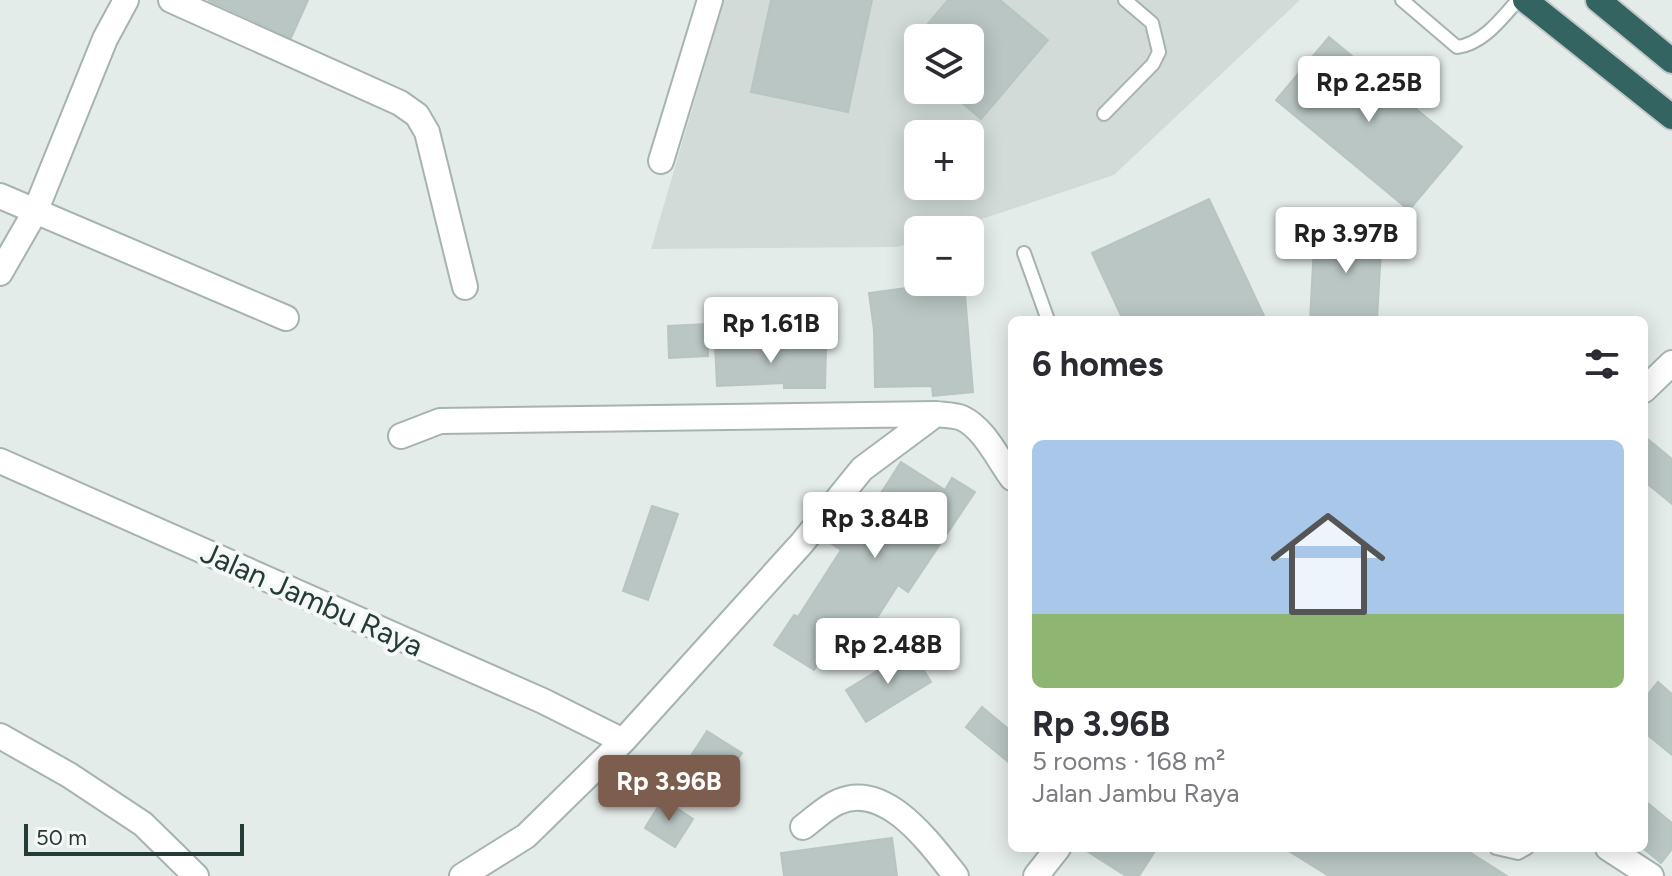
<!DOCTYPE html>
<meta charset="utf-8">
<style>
:root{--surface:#fff;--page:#f7f7f7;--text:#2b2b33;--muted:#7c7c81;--accent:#7d5d4d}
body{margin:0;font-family:Figtree,sans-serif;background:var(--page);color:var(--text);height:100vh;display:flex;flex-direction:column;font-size:30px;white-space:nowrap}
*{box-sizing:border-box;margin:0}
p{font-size:26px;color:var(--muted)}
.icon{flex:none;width:44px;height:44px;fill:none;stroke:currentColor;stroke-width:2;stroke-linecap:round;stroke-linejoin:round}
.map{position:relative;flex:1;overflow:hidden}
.sheet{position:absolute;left:1008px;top:316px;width:640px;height:536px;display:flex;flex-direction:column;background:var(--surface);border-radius:12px;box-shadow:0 4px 20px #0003}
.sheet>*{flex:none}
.tools{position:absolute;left:904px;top:24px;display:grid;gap:16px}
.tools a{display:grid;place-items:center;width:80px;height:80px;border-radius:12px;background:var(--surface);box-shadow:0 4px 20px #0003;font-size:40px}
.scale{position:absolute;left:24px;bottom:20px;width:220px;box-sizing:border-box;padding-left:8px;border:4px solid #253b38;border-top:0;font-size:22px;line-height:28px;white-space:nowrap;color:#253b38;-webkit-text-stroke:6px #f4f8f7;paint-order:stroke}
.price{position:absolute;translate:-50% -68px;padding:0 18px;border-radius:8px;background:#fff;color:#222;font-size:26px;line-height:52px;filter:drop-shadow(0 2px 4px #0008)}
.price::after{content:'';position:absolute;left:50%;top:48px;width:24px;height:18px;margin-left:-12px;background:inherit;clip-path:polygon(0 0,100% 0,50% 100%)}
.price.on{background:var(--accent);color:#fff}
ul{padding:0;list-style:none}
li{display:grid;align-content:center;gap:16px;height:424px;padding:0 24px}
li span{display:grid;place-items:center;height:248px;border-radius:12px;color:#555}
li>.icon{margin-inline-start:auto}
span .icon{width:144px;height:144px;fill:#fffc;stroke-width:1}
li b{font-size:34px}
h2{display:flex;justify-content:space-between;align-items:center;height:96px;padding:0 24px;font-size:34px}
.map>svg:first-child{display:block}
.built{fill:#d2dbd8;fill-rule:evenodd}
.building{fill:#b9c6c3;stroke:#b7c5c1;stroke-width:2}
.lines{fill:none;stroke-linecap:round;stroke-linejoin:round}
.lane-casing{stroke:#a7b3b0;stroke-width:16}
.street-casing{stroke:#a7b3b0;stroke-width:28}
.highway-casing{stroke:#c2c8c7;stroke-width:28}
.lane{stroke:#fff;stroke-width:12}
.street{stroke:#fff;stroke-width:24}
.highway{stroke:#346461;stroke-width:24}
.labels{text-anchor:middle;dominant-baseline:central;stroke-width:8;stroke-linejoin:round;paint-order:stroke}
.street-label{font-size:30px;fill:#253b38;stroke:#f4f8f7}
</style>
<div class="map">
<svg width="1672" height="876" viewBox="0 0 1672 876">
<rect width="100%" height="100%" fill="#e4ece9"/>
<path class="built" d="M724,0H1300L1114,175L949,230H918V240L898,247L651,249ZM918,38H970V90H918ZM918,134H970V186H918Z"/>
<path class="building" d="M208,0H308L291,38Z
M771,0H872L848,112L751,92Z
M948,0H1000L1048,40L981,119L947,90H970V38H916Z
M1329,37L1462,147L1409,210L1276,100Z
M1209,199L1266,320H1123L1092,253Z
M1315,228L1382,232L1377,320H1310Z
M921,282H964L973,392L933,396L932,386L875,387L874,330L869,293L921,286Z
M707,324L708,356L669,358L668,326Z
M767,343L826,346L825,388H784V383L717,386L715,345Z
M1644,436L1672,459V504L1644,481Z
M901,462L945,490L952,478L975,492L908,592L898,585L866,635L845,622L814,670L774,645L794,615L798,617L841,550L829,542L849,508L865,518Z
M652,506L678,514L648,600L623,591Z
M911,650L931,682L866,722L846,690Z
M1658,682L1672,694V755L1644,732V699Z
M982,707L1012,732V765L966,727Z
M707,731L742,753L722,784L687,762Z
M663,799L693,819L675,847L645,828Z
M1644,800L1672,823V849L1661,863L1644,849Z
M892,838L897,876H784L781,853Z
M1082,848H1157L1139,876H1126Z
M1284,848H1463L1507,876H1329Z"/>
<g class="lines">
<defs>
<path id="lane" d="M1402,0L1457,47C1483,44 1502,18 1518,0
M1104,114L1153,64L1159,52L1152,23L1125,0
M1024,253L1048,320
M1496,848L1518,853L1527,848"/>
<path id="street" d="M171,0L400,103L417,115L427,132L465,287
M661,161L710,0
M0,196L286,318
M0,273L35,212L105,39L126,0
M1644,390L1672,363
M401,436L440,421L936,414
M0,461L543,701L623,741
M0,736L69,775L143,824L196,876
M803,827C814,819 826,807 838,802C886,780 931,845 956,876
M1608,848L1651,876
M462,876L526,836L623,741L802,543L862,469L936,414C943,415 955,415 962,418C984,428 998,459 1012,478
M1036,876L1058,848"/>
<path id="highway" d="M1525,0L1672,117
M1598,0L1672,61"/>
</defs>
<use href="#lane" class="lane-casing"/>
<use href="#street" class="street-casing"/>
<use href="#highway" class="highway-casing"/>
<use href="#lane" class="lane"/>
<use href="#street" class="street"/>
<use href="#highway" class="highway"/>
</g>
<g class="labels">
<g class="street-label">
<text transform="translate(312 599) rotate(24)">Jalan Jambu Raya</text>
</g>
</g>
</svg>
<div class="tools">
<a><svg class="icon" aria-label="layers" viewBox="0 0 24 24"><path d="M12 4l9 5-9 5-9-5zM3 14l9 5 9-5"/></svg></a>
<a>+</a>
<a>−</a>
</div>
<div class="scale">50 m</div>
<b class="price" style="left:1369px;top:124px">Rp 2.25B</b>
<b class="price" style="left:1346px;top:275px">Rp 3.97B</b>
<b class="price" style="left:771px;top:365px">Rp 1.61B</b>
<b class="price" style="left:875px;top:560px">Rp 3.84B</b>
<b class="price" style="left:888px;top:686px">Rp 2.48B</b>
<b class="price on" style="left:669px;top:823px">Rp 3.96B</b>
<section class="sheet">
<h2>6 homes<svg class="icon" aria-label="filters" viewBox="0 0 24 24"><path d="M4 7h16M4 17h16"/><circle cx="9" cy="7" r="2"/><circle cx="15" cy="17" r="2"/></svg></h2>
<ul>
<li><span style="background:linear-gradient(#a9c7e8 70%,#8fb573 0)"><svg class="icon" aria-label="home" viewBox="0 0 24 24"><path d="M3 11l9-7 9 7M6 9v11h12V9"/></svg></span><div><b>Rp 3.96B</b><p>5 rooms · 168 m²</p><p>Jalan Jambu Raya</p></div></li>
</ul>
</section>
</div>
